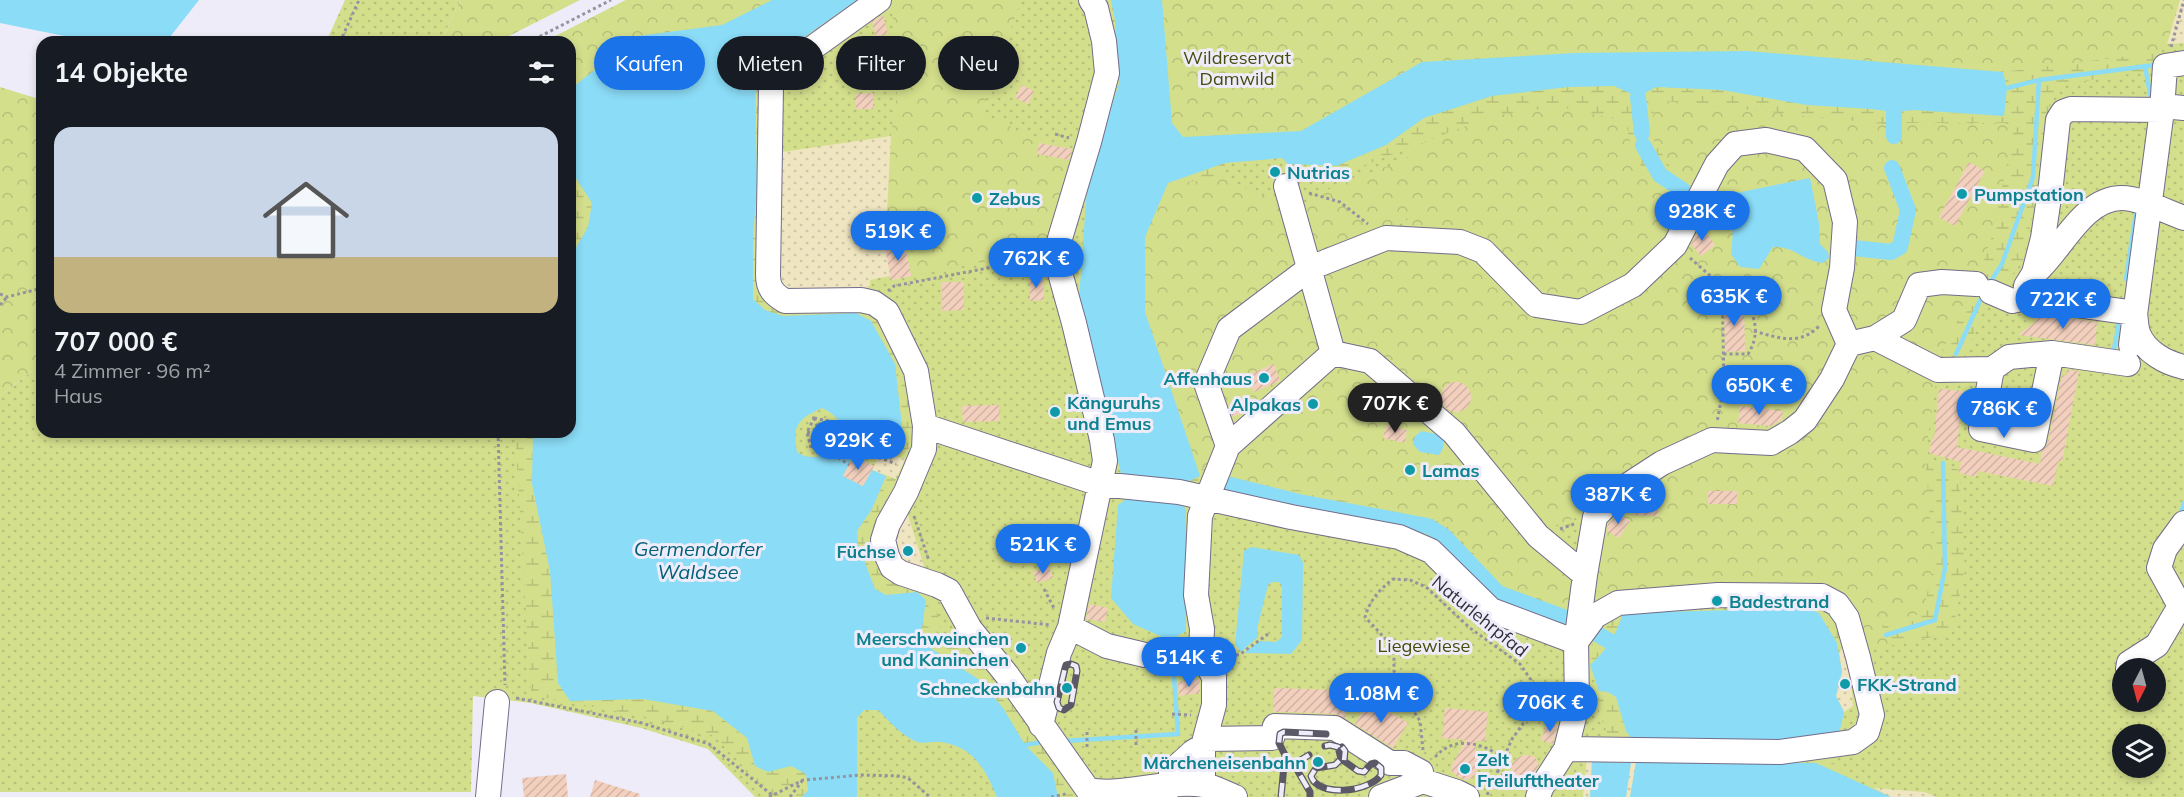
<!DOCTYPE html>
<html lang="de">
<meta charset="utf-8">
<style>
:root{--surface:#171b24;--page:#242831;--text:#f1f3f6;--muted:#9ea1a6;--line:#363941;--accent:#1a73e8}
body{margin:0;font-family:Mulish,sans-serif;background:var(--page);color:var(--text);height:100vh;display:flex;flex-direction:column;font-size:22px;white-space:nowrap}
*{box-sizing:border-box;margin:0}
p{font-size:20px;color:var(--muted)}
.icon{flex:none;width:33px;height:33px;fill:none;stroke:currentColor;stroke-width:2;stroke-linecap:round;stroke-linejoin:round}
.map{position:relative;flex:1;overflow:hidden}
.sheet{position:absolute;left:36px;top:36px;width:540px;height:402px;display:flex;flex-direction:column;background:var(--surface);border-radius:18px;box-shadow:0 3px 9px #0003}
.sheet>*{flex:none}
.guide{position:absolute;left:594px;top:36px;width:570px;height:54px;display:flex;gap:12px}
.needle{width:39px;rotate:186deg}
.controls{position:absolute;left:2112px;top:658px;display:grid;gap:12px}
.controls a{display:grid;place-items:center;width:54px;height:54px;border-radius:50%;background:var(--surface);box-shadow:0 3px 9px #0003;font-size:30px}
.price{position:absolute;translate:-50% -51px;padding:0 14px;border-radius:21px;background:var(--accent);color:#fff;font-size:20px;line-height:39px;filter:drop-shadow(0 2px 3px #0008)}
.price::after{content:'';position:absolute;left:50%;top:36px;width:18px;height:14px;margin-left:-9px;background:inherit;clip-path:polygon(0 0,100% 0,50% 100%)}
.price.active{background:#222;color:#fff}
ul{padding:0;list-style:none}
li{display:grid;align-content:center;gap:12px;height:318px;padding:0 18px}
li+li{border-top:2px solid var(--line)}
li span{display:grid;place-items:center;height:186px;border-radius:18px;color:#555}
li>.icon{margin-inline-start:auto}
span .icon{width:108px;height:108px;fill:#fffc;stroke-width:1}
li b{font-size:26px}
h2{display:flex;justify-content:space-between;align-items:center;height:72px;padding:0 18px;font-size:26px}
.tag{padding:0 21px;border-radius:27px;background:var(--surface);box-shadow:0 3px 9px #0003;font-size:21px;line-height:54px}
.tag.active{background:var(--accent);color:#fff}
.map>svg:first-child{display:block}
.green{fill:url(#green-dots);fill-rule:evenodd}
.forest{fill:url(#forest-crowns)}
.wetland{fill:url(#wetland-marsh)}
.sand{fill:url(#sand-dots)}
.water{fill:#8bdcf7;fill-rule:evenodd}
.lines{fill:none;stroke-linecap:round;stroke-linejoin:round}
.stream{stroke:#8bdcf7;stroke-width:4.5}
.canal{stroke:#8bdcf7;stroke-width:16}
.building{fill:url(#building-hatch)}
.minor-casing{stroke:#736c8a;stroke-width:26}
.path{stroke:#9693a1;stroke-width:3;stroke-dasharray:3 3;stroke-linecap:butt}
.minor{stroke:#fff;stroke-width:24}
.rail-casing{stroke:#5c5967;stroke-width:7}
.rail{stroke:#efecfa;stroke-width:4.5;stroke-dasharray:14;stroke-linecap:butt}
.culture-dot{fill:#0f9aa8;stroke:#efecfa;stroke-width:2}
.labels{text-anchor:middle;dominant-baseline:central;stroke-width:6;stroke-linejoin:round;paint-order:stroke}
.park-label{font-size:18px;fill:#464c0c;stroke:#efecfa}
.culture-label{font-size:18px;font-weight:bold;fill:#0d838f;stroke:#efecfa;text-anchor:start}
.street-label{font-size:18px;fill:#312f3c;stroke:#efecfa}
.water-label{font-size:20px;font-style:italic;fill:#016178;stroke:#efecfa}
</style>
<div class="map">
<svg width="2184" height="797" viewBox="0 0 2184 797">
<defs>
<pattern id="green-dots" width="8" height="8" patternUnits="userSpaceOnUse" patternTransform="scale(1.5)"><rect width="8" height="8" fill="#d4df8c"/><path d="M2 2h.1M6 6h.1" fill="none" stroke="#b6c07a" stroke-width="1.8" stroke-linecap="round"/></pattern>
<pattern id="forest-crowns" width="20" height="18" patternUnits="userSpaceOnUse" patternTransform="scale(1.5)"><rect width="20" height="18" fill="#d4df8c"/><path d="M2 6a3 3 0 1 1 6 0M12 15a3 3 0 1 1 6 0" fill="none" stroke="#b6c07a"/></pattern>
<pattern id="wetland-marsh" width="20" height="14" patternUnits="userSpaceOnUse" patternTransform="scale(1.5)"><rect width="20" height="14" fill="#d4df8c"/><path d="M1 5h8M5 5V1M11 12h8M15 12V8" fill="none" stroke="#b6c07a"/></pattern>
<pattern id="sand-dots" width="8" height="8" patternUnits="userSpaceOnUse" patternTransform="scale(1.5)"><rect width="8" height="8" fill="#efe5c0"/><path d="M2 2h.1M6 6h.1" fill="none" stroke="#cdc5a6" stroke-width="1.8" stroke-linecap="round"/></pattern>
<pattern id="building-hatch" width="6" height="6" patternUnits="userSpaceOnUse" patternTransform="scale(1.5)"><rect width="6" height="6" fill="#f3d0be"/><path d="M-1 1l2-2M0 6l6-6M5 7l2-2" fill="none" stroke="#d1b3a4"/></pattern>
</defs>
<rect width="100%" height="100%" fill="#efecfa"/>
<path class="green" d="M345,0H460L441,42H326Z
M626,0H2184V797H755L708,749L641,728L531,703L473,696L471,792H0V396L42,363V432H570V42H544ZM2122,669H2156V702H2122ZM2122,735H2156V768H2122Z"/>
<path class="forest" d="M460,0H580L497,42H441Z
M626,0H772L722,25L638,36L573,87L570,92V42H544Z
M891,0H1021L981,114L1049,143L1081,150L1048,249L911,276L905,246L885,249L891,136L899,79Z
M1162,0H2180L2167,44L2161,52L2003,72L1747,51L1575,53L1422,62L1301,131L1183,137L1172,124Z
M0,87L42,100V363L0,396Z
M1655,100L1884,124L1893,131L1905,123L2016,124L1993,233L1977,281L1942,268L1901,316L1852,340L1839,309V178L1765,135L1697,189L1679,181L1651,136Z
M1561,106L1626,121L1629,140L1687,204L1669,241L1630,280L1580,305L1540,300L1497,259L1498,247L1470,234L1409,233L1407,218L1382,233L1314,259L1299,207L1319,193L1406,159L1415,146L1493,115Z
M1737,147L1803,152L1821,175L1840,222L1843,343L1802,417L1769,439L1710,436L1595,511L1540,531L1445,409L1440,398L1430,407L1339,348L1317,271L1389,244L1460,247L1581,319L1700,226L1695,220L1700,210L1734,226L1731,254L1759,269L1773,247C1794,246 1803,261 1823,263L1829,258L1828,252L1820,244L1819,223L1810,178L1723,197L1707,193Z
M1225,179L1286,207L1302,266L1224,324L1200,384L1221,445L1210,471L1197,467L1145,312V237L1168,183Z
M1306,277L1325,350L1231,436L1213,382L1233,332Z
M1924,280L1974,289L1942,351L1939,364L1883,337Z
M1874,342L1937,376L1925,456L1934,561L1923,613L1882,625L1889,646L1864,651L1858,614L1833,587L1716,581L1599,593L1591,573L1602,517L1626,493L1713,443L1775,446L1853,347Z
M1337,359L1364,366L1447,436L1577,575L1571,613L1504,587L1445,522L1226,476L1234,449Z"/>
<path class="wetland" d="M857,0H866L770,69L759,291L858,307L875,314L909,381L914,435L905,459L882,453L880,430L897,449L903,435L895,364L856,313L783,316L765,310L753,299V237L757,188L755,72Z
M2161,52L2160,69L2060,85L2050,99L2040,176L2023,261L1998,292L1977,281L1993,233L2015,123H1905L1893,131L1884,124L1655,100L1651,136L1679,181L1723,197L1713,201L1725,213L1734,226C1678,199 1636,190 1626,121L1561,107L1493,115L1324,181L1325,166H1336L1386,145L1423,118L1492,96L1568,87L1614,86L1638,96L1656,87L1722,90L1894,112L1914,110L2003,116L2007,88L2003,72Z
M1225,163V179L1168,183Z
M570,169L592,202L588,227L570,258Z
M1974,289L1989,296L1965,356L1942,351Z
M515,432H533L532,484L550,571L570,701L643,699L713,711L747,739L755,766L768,772L791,766L806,774L808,790L802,797H772L715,736L646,717L531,695Z
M1925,456L1959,470L1965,570L1952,633L1889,646L1882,625L1923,613L1934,561Z
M1197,467L1226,476L1445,522L1504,587L1571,613V628L1493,605L1431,546L1183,484L1200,476Z
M886,476L896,479L869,535L890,581L911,582L932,587L941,632L987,671L1014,701L1074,797H1058L1052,773L1025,745L1003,708L981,681L929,647L921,635L917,592L886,595L875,589L858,544L857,531L872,509Z
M1821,608L1841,621L1848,645L1839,651L1837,643L1819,613Z
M1623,613C1616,634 1607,650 1590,665L1594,632L1606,621Z
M1599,691L1608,692L1616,697L1626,731L1667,739L1613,746L1599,714Z
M1827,756L1844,775L1815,763L1699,762Z"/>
<path class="sand" d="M2180,0H2184V43L2167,44Z
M891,136L885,249L905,245L911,276L891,280L890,276L870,280V285L860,293L788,291L776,278V153Z
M869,430H880L882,453L905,459L896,479L872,470L877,460L857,449L867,445Z
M908,515L927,576L897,559C892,537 897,533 908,515Z
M1848,645L1853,706L1844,712L1836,696L1842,672L1839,651Z
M1587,758L1637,759L1630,797H1626L1630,763L1592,762L1590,797H1583Z
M1874,788L1924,792L1937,797H1891Z"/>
<path class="water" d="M0,0H199L166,42H94L0,23Z
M772,0H857L755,72L757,188L753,237V299L765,310L783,316L856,313L871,321L895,364L903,435L897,449L887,450L880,431L869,430L867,446L857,449L843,476L863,486L872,470L886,476L872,509L857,531L858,544L875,589L886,595L917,592L926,600L921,635L929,647L981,681L1003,708L1025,745L1053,773L1058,797H997C985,769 974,747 941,742C933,741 924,744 917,742C902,736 889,721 878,710H864L857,718V797H802L808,790L806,774L791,766L768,772L755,766L747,738L713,711L643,699L570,701L558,683L550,571L532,484L533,432H570V258L588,227L592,203L570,169V92L573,87L638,36L722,25ZM822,408C867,428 825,472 797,452C792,425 798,419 822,408Z
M1111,0H1162L1172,123L1183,137L1301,131L1422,62L1575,53L1747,51L2003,72L2007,88L2004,116L1914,110L1894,112L1871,109L1807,105L1722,90L1656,87L1638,97L1614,86L1568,87L1492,96L1424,118L1386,145L1336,166L1288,164L1282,158L1225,163L1168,183L1145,237V312L1200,476L1183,484L1122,478L1079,299L1088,174L1119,84L1115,20Z
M1810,178L1819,223L1820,244L1828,252L1829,258L1823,263C1803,261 1794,246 1773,247L1759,269L1740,267L1731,254C1734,224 1735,222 1712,201L1736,193Z
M1422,431L1440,435C1446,442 1444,448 1439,455L1420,452L1413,444L1415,436Z
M1129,497L1176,499L1186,509V631L1176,637L1167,639L1133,624L1111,598L1118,505Z
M1251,547L1299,555L1303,563L1302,640L1291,654L1244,653L1260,641L1276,642L1282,637V586L1279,582H1272L1268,585L1257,629L1258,637L1241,652L1235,644L1244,551Z
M1805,608L1819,613L1837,643L1842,672L1836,696L1844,712L1840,730L1826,738L1699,762L1816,763L1891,797H1630L1636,762H1663L1667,739L1631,738L1626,731L1616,697L1608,692L1599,691L1590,665C1608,649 1616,635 1623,613Z
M1592,762L1631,763L1626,797H1590Z"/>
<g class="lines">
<path class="stream" d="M2145,66L2151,99
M2007,88L2039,80L2155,65
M2126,279L2137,206
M1989,284L2002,264L2033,177L2039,80
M1956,354L1983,294
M2113,354L2120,318
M2181,513L2184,503
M1886,635L1935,620L1945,568L1943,463
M1064,741L1178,734L1173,662
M1025,745L1042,742"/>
<path class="canal" d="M1638,97L1642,133
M1894,136V112
M1643,145L1660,175L1684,191
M1853,248L1891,252L1900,247L1908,210L1892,168
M1222,483L1299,502L1428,526L1444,536L1498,593L1566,618
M1594,632L1611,642"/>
</g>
<path class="building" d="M883,15L888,34L876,37L872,22Z
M1022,85L1034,91L1028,104L1015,98Z
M873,93V109H856L855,94Z
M1039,143L1072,149L1069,160L1037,154Z
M1969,162L1985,171L1955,226L1939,217Z
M934,219L938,242L913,247L909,224Z
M1701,226L1715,245L1701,256L1691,244Z
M905,245L911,276L891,280L885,249Z
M1043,277L1044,300L1030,301L1029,278Z
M942,282H964V310L942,311Z
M1744,303L1745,351L1725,352L1724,304Z
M2036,314L2097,322L2095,345L2018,335L2035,322Z
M1274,364L1280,381L1254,392L1247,375Z
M2067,370L2079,371L2062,462L2058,461L2053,486L1978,471L1976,477L1959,473L1961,462L1929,453L1932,439H1934L1939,389L1963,391L1957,447L2040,464L2042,451L2048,443L2062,375L2066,376Z
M1441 397a15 15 0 1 1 30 0a15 15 0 1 1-30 0Z
M1241,400L1245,412L1233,417L1228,404Z
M999,405L1000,421L963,422L962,406Z
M1740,406L1783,411L1782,420L1771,426L1738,423Z
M1386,425L1407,430L1405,443L1383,438Z
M854,456L874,466L863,486L843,476Z
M1708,491H1737V504H1708Z
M1635,498L1659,499L1658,516L1634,515Z
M1619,513L1630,521L1619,538L1607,531L1608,524Z
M1049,566L1053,578L1037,583L1033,572Z
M1089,604L1108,608L1105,622L1086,619Z
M1199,679L1200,693L1179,696L1178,682Z
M1276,688L1334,690L1338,694L1345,695V718L1335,714L1288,712L1287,710L1286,712H1273L1274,691Z
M1369,700L1408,723L1393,748L1355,724Z
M1445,708L1488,712L1485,741H1475L1478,766L1476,773L1473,778L1466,780L1458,777L1452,772V765L1466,740L1442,738Z
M1548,721L1558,724L1553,744L1541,740Z
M1523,755L1534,756L1539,765L1527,784L1516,786L1511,771L1512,764L1516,759Z
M566,774L568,797H524L522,778Z
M595,780L640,794L639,797H590Z"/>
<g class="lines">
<defs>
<path id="minor" d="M879,0L779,72L771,86L768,275C768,288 773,294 785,301L861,300L874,303L887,312L916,371L925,426L924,449L906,492L888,524L883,540L887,556L892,567L901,573L937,585L949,591L970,629L1007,675L1088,790C1125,797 1166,779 1204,785C1214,787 1225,793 1235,797
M1766,140L1805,149L1835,180L1845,222L1842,268L1834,310L1849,344L1832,379L1805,420L1790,432L1771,443L1712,440L1662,463L1622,489L1595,517L1585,575L1538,536L1454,433L1370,361L1333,353L1228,446L1206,383L1229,329L1310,268L1386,238L1460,242L1483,251L1536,305L1581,312L1633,285L1675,245L1717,164L1735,144Z
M1286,186L1333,353
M2036,272C2062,249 2083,198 2122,198C2140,198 2167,212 2184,218
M1991,292L2012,301L2025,298L2135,313C2136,319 2136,327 2138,333C2145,352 2166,363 2184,367
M2025,298L2026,286L2034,273L2043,238L2051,184L2058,120L2063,112L2071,109L2162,110L2173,107L2184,108
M1875,338L1938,370L1992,369
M1849,344L1875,338L1904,320L1919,285L1942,282L1976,284
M2131,345L2162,110L2165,66L2184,63
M2052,353L2034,440L1981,429L1992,369L2009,357L2052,353L2128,364
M925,426L1100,484L1179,492L1291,517L1399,537L1431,551L1491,610L1576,642L1577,705L1566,749L1541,788L1538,797
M2184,523L2165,549L2159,568L2180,606L2184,608
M1070,627L1107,646L1145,655L1201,653L1214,677V705L1203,746V785
M1577,636L1585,575
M1201,653L1202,629L1196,595L1200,516L1228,446
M2128,669L2129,663L2157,645L2180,606
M1041,725L1059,653L1070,627L1105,461L1102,440L1074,323L1055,255L1089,142L1107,73L1104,41L1096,8L1091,0
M1205,739L1272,738L1275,726L1335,728L1390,763H1404L1421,772L1423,781
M1566,749L1780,752L1853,742L1867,732L1872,715L1858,657L1847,618L1837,604L1822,596L1718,595L1618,603L1595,616L1576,642
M1172,786L1171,772L1193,752L1203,746
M488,797L497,702
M1381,797L1423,781L1457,792L1467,797"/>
</defs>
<use href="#minor" class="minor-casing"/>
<path class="path" d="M340,42L359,0
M529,42L611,0
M2171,47L2184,0
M1055,134L1069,138
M1309,193L1340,202L1368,224
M1690,258L1722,286L1724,384L1717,422
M888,291L894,286L1035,259
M0,294L7,297L42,288
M1722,300H1745C1756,318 1760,335 1748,354H1722
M0,305L7,297
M1754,331C1778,338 1800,346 1819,326
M814,418L829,421L832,436L826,449L811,448L807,432Z
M814,418L826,449L849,465
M498,432L505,685
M807,432L832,436
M874,437L873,455L896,464
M811,448L828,422
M914,516L929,561
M1560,529L1574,524
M1044,589L1055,610
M986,618L1051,625
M1224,654L1239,655L1268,634
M516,698L642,723L709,744L772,795
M1172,714L1191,715
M1136,745V728
M1087,747V731
M1423,750L1420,721L1407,701L1394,671V648L1365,617C1370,600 1379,590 1393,579L1410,580L1426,587L1470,628L1520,664L1531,680L1534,695L1525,721L1512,739L1487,795
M1435,757C1455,735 1481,743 1503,757
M1497,770L1521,789
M769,797L803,780L862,775L900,776L908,778L930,797
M790,797L802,781
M1051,797L1066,794"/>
<use href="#minor" class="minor"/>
<defs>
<path id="rail" d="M1071,664L1076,666L1077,671L1071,705L1064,710L1059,708L1057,702L1065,668L1066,665Z
M1325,746L1330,745L1338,747L1341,759L1335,765L1316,768L1311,776C1317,797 1368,793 1381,775V768L1375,763L1371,764L1364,772L1358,771L1344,761L1345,751L1342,747
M1309,755L1299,761L1296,768L1310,792V797
M1281,797L1285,755L1279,743L1280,734L1284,732L1326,734"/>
</defs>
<use href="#rail" class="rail-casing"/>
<use href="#rail" class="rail"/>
</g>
<g class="culture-dot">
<circle cx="1275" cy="172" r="6"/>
<circle cx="1962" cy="194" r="6"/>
<circle cx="977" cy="198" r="6"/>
<circle cx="1264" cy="378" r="6"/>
<circle cx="1313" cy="404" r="6"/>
<circle cx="1055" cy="412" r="6"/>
<circle cx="1410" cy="470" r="6"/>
<circle cx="908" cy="551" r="6"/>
<circle cx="1717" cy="601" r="6"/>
<circle cx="1021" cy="648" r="6"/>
<circle cx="1845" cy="684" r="6"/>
<circle cx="1067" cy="688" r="6"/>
<circle cx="1318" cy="762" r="6"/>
<circle cx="1465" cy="769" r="6"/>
</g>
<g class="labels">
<g class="park-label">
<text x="1237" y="57">Wildreservat<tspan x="1237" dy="21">Damwild</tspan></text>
<text x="1424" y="645">Liegewiese</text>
</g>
<g class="culture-label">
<text x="1287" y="172">Nutrias</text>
<text x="1974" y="194">Pumpstation</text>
<text x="989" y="198">Zebus</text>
<text x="1252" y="378" text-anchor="end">Affenhaus</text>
<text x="1067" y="402">Känguruhs<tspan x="1067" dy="21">und Emus</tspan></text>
<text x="1301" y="404" text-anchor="end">Alpakas</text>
<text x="1422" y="470">Lamas</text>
<text x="896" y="551" text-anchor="end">Füchse</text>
<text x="1729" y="601">Badestrand</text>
<text x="1009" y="638" text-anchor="end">Meerschweinchen<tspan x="1009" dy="21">und Kaninchen</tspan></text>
<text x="1857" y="684">FKK-Strand</text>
<text x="1055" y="688" text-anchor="end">Schneckenbahn</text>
<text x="1477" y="759">Zelt<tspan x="1477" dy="21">Freilufttheater</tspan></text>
<text x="1306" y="762" text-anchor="end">Märcheneisenbahn</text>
</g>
<g class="street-label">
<text transform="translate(1480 616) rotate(39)">Naturlehrpfad</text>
</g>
<g class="water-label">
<text x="698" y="548">Germendorfer<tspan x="698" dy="23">Waldsee</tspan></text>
</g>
</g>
</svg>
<div class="controls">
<a><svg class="needle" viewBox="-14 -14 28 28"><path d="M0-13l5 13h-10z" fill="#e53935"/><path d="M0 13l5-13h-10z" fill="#9ea1a6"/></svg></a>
<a><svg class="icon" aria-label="layers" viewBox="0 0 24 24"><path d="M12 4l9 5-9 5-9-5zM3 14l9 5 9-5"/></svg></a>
</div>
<b class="price" style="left:1702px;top:242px">928K €</b>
<b class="price" style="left:898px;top:262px">519K €</b>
<b class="price" style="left:1036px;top:289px">762K €</b>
<b class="price" style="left:1734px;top:327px">635K €</b>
<b class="price" style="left:2063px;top:330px">722K €</b>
<b class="price" style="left:1759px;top:416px">650K €</b>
<b class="price active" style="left:1395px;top:434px">707K €</b>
<b class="price" style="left:2004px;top:439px">786K €</b>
<b class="price" style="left:858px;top:471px">929K €</b>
<b class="price" style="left:1618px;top:525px">387K €</b>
<b class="price" style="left:1043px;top:575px">521K €</b>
<b class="price" style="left:1189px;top:688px">514K €</b>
<b class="price" style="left:1381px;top:724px">1.08M €</b>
<b class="price" style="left:1550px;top:733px">706K €</b>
<div class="guide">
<a class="tag active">Kaufen</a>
<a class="tag">Mieten</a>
<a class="tag">Filter</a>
<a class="tag">Neu</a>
</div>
<section class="sheet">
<h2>14 Objekte<svg class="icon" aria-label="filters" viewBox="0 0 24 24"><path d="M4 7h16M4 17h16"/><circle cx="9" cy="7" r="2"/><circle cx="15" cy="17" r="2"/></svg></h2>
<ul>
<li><span style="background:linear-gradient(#c9d6e8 70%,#c2b280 0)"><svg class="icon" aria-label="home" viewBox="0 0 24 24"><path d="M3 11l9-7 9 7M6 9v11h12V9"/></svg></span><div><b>707 000 €</b><p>4 Zimmer · 96 m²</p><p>Haus</p></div></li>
</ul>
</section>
</div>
